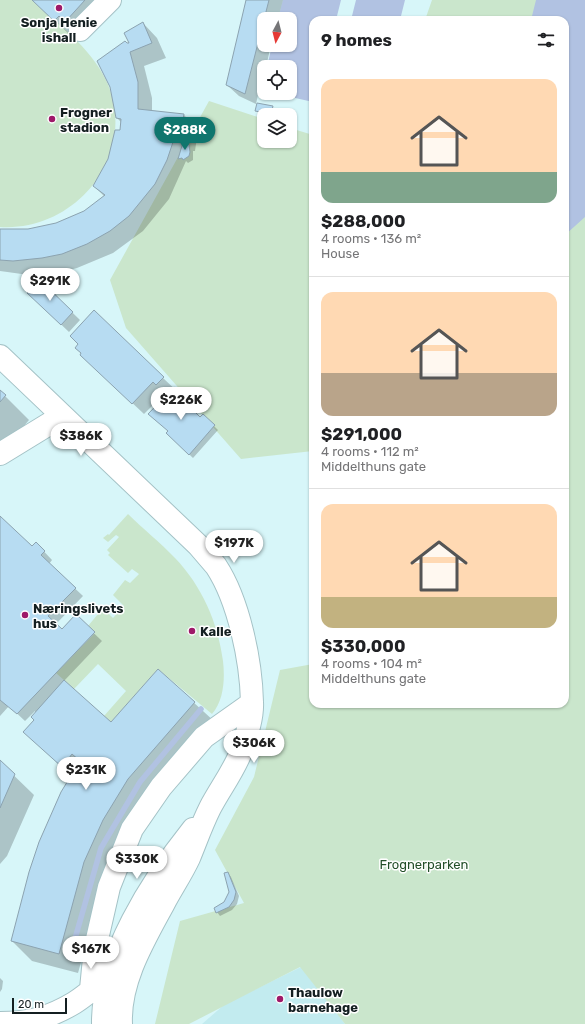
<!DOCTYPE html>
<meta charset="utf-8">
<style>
:root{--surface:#fff;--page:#f6f6f6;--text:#202124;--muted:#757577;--line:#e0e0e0;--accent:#0f766e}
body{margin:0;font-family:Rubik,sans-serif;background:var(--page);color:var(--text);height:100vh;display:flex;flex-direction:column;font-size:15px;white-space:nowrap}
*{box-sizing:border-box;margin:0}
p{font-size:13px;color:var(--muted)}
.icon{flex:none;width:22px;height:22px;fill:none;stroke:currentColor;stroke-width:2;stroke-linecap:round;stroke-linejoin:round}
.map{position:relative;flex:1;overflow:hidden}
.sheet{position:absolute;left:309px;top:16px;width:260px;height:692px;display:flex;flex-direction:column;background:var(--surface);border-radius:12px;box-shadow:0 1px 3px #0004}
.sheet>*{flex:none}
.needle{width:26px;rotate:187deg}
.buttons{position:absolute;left:257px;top:12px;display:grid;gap:8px}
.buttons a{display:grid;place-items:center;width:40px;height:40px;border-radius:8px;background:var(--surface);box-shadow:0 1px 3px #0004;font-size:20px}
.scale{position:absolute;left:12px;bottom:10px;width:55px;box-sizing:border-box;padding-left:4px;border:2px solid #141f21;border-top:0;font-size:11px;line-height:14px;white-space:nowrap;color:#141f21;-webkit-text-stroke:3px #fff;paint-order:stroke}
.price{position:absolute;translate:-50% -34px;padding:0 9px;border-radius:14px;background:#fff;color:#222;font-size:13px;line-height:26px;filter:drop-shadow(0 1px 2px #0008)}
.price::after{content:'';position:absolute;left:50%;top:24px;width:12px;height:9px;margin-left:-6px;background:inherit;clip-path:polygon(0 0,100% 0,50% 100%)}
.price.current{background:var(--accent);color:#fff}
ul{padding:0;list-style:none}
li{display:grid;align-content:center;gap:8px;height:212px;padding:0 12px}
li+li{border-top:1px solid var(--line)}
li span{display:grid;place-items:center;height:124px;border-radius:12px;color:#555}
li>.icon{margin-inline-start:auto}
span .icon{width:72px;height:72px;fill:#fffc;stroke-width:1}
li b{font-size:17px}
h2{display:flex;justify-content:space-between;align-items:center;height:48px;padding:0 12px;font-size:17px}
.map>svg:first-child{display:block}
.built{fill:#c2ebef}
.green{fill:#cae6cc}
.water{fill:#b1c2e2}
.shadow{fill:#0003}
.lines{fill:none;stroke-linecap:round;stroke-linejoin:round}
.stream{stroke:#b1c2e2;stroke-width:5.5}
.building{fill:#b7dcf2;stroke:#8ca3b0}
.minor-casing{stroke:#a4c2c6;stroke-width:24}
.minor{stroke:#fff;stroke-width:22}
.poi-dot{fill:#9e1969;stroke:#fff;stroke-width:1.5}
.labels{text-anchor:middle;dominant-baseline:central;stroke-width:3;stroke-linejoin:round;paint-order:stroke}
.poi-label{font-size:13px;font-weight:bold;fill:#141f21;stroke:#fff;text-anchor:start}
.park-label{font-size:13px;fill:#234f29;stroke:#fff}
</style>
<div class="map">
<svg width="585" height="1024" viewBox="0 0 585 1024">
<rect width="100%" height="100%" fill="#d7f6f9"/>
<path class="built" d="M301,967L345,1024H202L225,1004Z"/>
<path class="green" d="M0,0H32C58,24 90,47 106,80C140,153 77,232 0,227Z
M432,0H585V1024H345L300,967L189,1024H155L180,921L244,903L215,850L254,777L280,670L313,664V704H565V20H425Z
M209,101L264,119V141H290V128L313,135V451L241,459L126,328L110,280Z
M128,514C143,529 160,542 175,558C202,586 218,623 223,661C225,679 224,700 212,714L158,669L111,722L104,716L126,691L98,664L74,689L56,673L95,633L88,626L103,608L113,618L124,606L113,595L125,580L130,583L139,574L132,569L128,573L108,555L110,553L107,550L119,537L116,535L108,542L103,538L108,534L109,535Z"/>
<path class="water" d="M283,0H341L336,20H313V102L273,93H290V67H267L272,45H290V19H278Z
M356,0H405L400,20H351Z
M536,0H585V217L565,235V20H531Z"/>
<path class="shadow" d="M33,0H114L70,35Z
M247,0H283L278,19H264V45H271L266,67H264L256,104L272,107L276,111L275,115L260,114L256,110L258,105L239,96L227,85Z
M143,23L157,38L166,58L144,66L152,98V112L184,115L198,130L195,151H193V160L188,163L186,161L169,199L143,231L113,253L77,268L57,273L29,275L0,271V230H28L56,224L84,212L105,197L94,186L109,160L121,131L122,123L117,118L127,44L130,43Z
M40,281L80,320L69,332L28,293Z
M93,366L163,378L197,410L194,412L200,418L203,415L218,430L193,458L167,433L169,432L167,395L165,393L144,414Z
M0,391L29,420L18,433L16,431L0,446Z
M0,517L32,548L36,543L52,560L49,564L83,596L55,625L62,631L76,616L102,641L64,681L111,723L158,670L215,722L100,895L78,973L32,961L12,941L72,777L25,732L35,720V711L25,721L9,706L0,716Z
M0,762L34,795L7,856L0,864Z
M228,873L231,877L239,896L237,904L232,910L220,916L217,912L225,903L230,892Z
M0,978L3,981L2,989L0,992Z"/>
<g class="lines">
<path class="stream" d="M70,956L101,848L140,782L201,709"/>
</g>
<path class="building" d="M32,0H85L65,22L59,16L54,21Z
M246,0H269L245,94L226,85Z
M143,22L152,43L130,52L138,82V109L184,114L180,137L175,136L167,160L155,184L129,216L110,231L87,244L62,254L42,258L13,261L0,260V229H28L56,223L84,211L105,195L93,186L108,159L115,130H120L121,119L116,118L110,87L97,61L125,41L127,43H129L124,33Z
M257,103L273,106L271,114L255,111Z
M184,139L189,145L190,152L189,156L183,160L182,158L178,159Z
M40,280L73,312L61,325L27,293Z
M94,310L164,377L156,385L153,382L132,404L80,355L81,353L75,348L78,344L70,336Z
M174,387L194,405L191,408L200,417L203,414L215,425L189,455L166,433L168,431L148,414Z
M0,390L6,395L0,402Z
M0,516L32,546L36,542L45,551L41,555L76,588L48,616L62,629L76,614L95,632L17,714L0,700Z
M158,669L195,702L128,779L103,820L84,862L59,954L11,941L29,872L39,842L61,792L80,761L72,754L62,767L23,732L34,720L31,717L64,680L111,722Z
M0,760L15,774L0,808Z
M228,872L236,892L234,900L229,907L216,913L214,908L224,902L229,892L224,873Z"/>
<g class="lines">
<defs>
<path id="minor" d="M80,30L110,0
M0,356L198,545C204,552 210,559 216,566C239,601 251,661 252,702C253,718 246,737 241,752C233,772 220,789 210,808C202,824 196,841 189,858C182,873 172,888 164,903C144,940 119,981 121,1024
M0,454L62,416
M91,989L95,948L109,887L132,829L161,787L204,737L252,703
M0,1023C29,1023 49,1018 74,1003C84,997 93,988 104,982
M103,1024C102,958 153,879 193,829"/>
</defs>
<use href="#minor" class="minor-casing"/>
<use href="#minor" class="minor"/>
</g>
<g class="poi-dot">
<circle cx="59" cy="8" r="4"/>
<circle cx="52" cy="119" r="4"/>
<circle cx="25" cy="615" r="4"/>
<circle cx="192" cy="631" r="4"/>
<circle cx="280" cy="999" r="4"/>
</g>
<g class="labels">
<g class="poi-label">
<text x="59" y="22" text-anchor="middle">Sonja Henie<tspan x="59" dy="15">ishall</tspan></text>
<text x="60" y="112">Frogner<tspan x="60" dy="15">stadion</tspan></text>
<text x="33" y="608">Næringslivets<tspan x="33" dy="15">hus</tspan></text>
<text x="200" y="631">Kalle</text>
<text x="288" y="992">Thaulow<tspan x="288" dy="15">barnehage</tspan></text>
</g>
<g class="park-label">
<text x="424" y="864">Frognerparken</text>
</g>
</g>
</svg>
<div class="buttons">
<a><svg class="needle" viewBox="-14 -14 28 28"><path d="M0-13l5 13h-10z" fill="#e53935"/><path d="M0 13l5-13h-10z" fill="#757577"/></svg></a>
<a><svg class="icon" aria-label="locate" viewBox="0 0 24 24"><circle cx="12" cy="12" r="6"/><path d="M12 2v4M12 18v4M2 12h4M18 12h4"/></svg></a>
<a><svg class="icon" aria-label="layers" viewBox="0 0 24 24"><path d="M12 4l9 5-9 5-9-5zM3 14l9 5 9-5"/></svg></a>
</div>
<div class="scale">20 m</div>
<b class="price current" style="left:185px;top:151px">$288K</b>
<b class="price" style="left:50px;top:302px">$291K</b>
<b class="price" style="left:181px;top:421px">$226K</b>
<b class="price" style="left:81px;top:457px">$386K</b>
<b class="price" style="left:234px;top:564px">$197K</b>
<b class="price" style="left:254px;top:764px">$306K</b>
<b class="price" style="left:86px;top:791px">$231K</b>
<b class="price" style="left:137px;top:880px">$330K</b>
<b class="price" style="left:91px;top:970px">$167K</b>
<section class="sheet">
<h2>9 homes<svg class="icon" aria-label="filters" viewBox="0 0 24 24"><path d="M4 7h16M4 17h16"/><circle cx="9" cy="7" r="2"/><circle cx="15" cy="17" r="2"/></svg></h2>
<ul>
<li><span style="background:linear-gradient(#ffd9b3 75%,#7fa58c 0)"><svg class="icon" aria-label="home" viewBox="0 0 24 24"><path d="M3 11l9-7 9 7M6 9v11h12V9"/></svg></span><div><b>$288,000</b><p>4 rooms · 136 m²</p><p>House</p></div></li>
<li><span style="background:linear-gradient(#ffd9b3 65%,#b9a48a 0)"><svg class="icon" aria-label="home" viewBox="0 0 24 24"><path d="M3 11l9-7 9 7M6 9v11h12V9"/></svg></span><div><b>$291,000</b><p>4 rooms · 112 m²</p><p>Middelthuns gate</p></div></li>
<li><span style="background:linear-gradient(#ffd9b3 75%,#c2b280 0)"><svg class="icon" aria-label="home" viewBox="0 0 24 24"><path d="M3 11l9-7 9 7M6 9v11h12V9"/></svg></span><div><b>$330,000</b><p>4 rooms · 104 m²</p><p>Middelthuns gate</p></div></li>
</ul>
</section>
</div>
